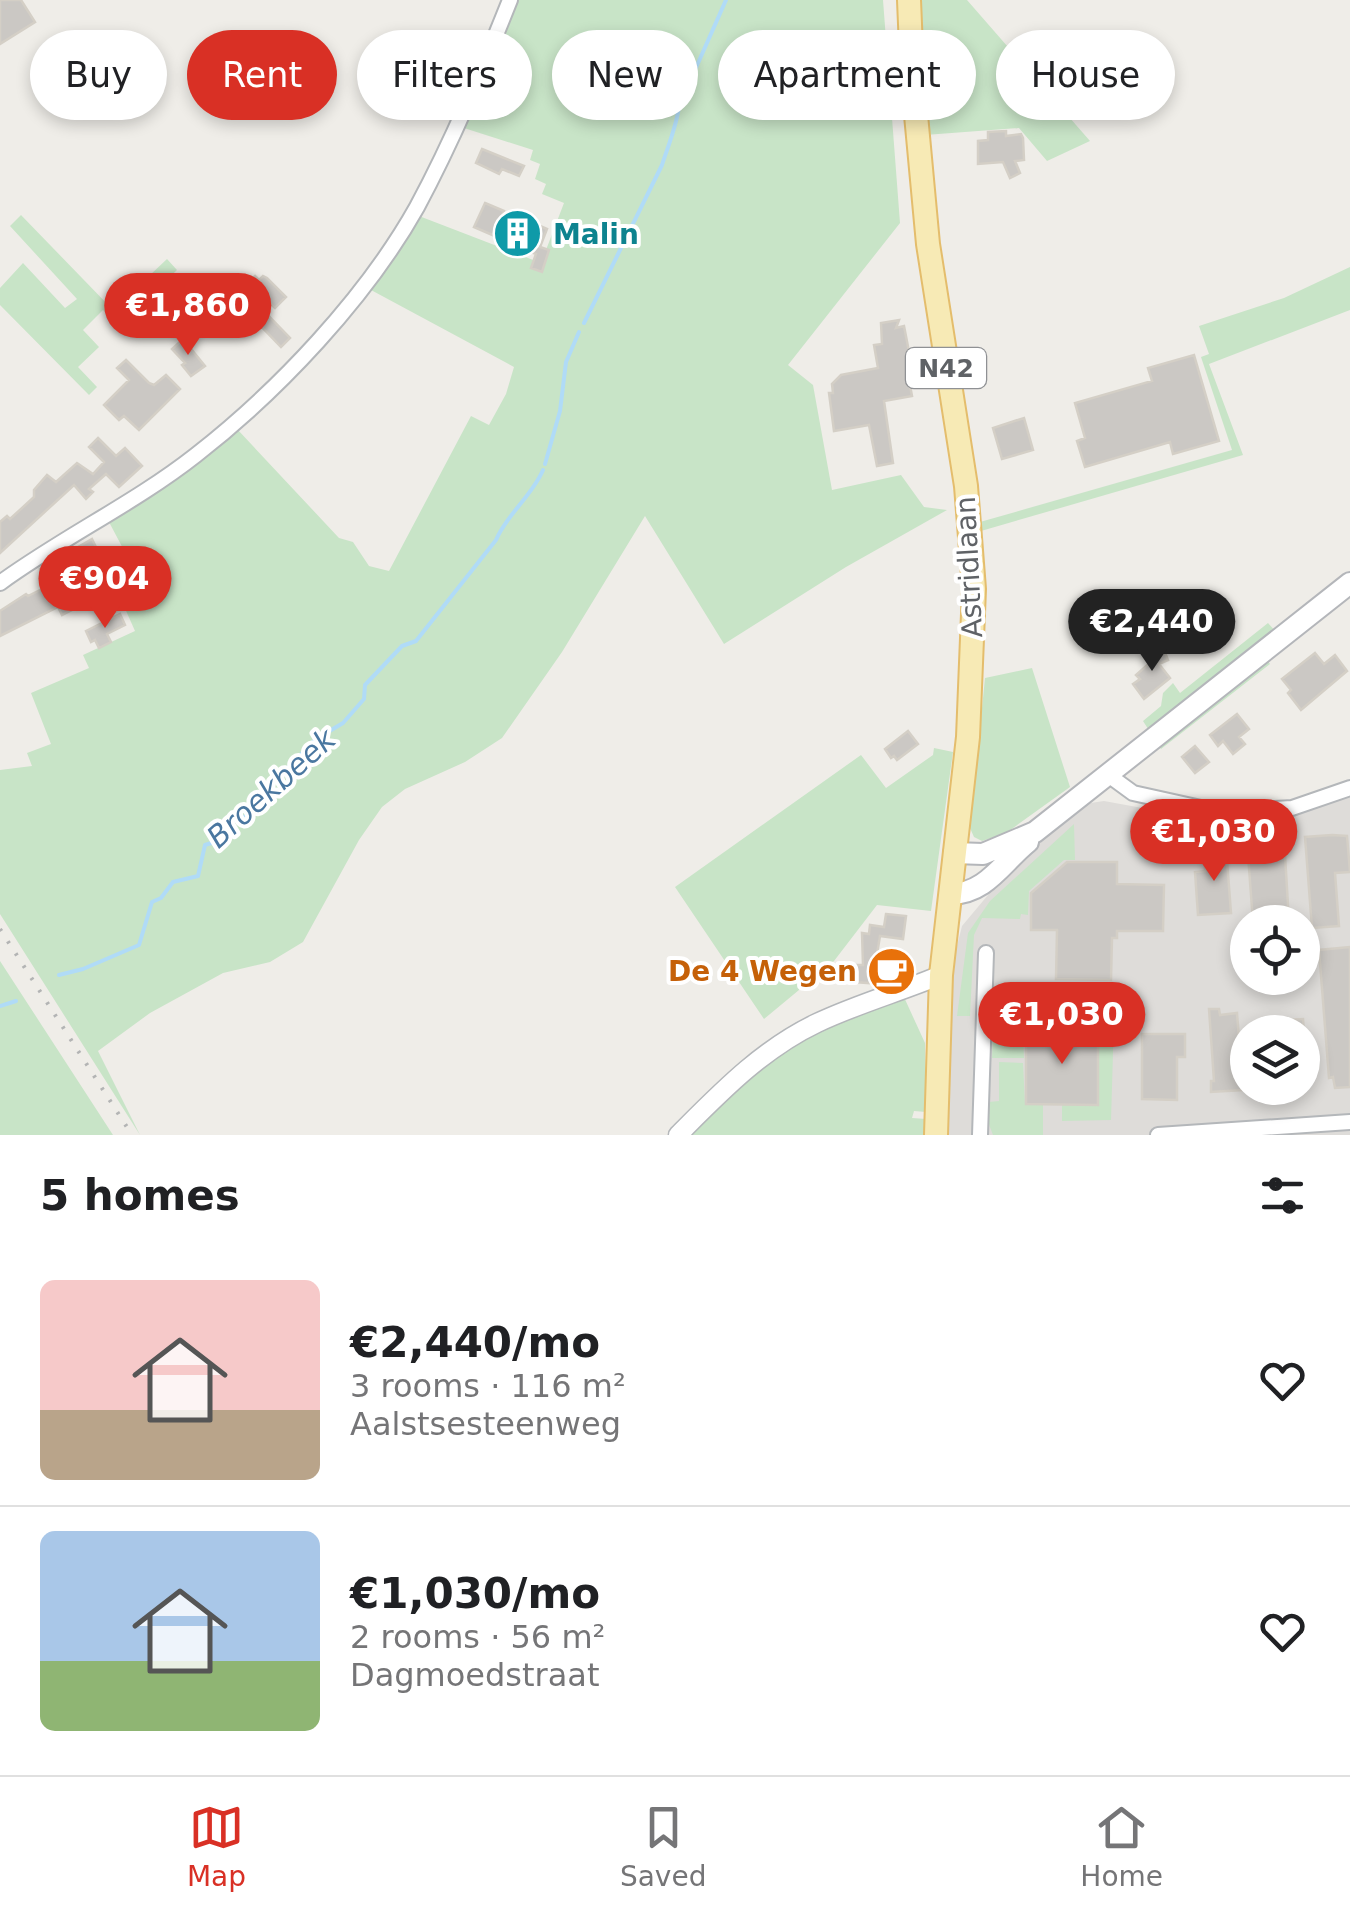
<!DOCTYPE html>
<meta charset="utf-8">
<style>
:root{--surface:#fff;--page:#f6f6f6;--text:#202124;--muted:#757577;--line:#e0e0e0;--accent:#d93025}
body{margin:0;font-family:"DejaVu Sans",sans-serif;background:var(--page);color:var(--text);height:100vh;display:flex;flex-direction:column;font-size:38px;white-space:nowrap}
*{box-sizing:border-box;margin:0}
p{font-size:32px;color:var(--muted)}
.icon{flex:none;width:55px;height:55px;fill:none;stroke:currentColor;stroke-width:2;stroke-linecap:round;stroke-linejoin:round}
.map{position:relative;height:1135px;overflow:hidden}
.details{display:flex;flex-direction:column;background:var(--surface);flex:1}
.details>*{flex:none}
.hud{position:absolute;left:30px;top:30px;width:1290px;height:90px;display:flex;gap:20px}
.buttons{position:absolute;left:1230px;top:905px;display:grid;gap:20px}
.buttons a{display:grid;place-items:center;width:90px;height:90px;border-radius:50%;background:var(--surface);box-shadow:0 5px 15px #0003;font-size:50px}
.price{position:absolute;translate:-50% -85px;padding:0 22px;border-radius:35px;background:var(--accent);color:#fff;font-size:32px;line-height:65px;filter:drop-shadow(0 2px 5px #0008)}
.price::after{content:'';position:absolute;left:50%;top:60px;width:30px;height:22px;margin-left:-15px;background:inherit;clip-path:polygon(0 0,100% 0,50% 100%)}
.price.on{background:#222;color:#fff}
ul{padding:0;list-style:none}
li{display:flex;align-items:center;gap:30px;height:250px;padding:0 40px}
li+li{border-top:2px solid var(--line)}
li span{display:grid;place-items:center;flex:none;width:280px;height:200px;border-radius:15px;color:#555}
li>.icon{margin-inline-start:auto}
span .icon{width:120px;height:120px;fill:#fffc;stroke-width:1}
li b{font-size:42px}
h2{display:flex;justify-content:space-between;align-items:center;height:120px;padding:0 40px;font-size:42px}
.chip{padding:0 35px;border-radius:45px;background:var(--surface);box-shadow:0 5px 15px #0003;font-size:35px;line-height:90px}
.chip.on{background:var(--accent);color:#fff}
.tab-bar{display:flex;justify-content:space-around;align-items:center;height:140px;border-top:2px solid var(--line);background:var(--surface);font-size:28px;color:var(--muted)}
.tab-bar a{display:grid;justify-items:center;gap:5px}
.tab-bar .on{color:var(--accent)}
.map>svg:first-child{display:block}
.industrial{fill:#dedcd9;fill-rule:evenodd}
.green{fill:#c8e4c7}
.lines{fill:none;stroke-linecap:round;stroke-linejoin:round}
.stream{stroke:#b0dbf7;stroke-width:4}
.building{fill:#cbc8c4;stroke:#d4cfc6;stroke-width:2.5;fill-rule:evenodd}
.minor-casing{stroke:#b4b7ba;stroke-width:18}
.tertiary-casing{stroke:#b4b7ba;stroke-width:21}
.secondary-casing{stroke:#b4b6ba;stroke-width:24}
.primary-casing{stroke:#e4bd6c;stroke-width:26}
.minor{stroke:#fff;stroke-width:14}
.tertiary{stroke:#fff;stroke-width:18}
.secondary{stroke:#fff;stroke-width:20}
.primary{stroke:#f7eab5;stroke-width:22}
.rail{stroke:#b3b4b4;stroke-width:4;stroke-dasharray:2.5 12;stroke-linecap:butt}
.labels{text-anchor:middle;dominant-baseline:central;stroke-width:8;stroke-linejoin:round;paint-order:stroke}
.shield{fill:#fff;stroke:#8f9194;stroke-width:2.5}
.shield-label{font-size:25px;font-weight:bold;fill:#5f6266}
.culture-label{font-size:28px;font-weight:bold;fill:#0d838f;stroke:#fff;text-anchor:start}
.street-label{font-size:28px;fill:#5f6266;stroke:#fff}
.food-label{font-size:28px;font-weight:bold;fill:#c56008;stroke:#fff;text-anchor:end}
.water-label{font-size:30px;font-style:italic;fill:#4a77a0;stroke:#fff}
</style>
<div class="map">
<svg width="1350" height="1135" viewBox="0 0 1350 1135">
<rect width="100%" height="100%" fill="#efede8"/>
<path class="industrial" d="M1350,797V1135H947L951,1004L956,950L962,926L1014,864L1072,811L1084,804L1104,801L1208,820L1247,818L1290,815ZM1248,922H1302V978H1248ZM1248,1032H1302V1088H1248Z"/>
<path class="green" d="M517,0H883L900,223L788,365L813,385L832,490L901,475L924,507L947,510L846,567L724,644L645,516L562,652L502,738L465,762L405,789L382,807L359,840L303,942L270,962L223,973L150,1013L98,1051L140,1135L0,914V770L32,766L27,753L51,744L31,693L89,668L83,655L135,631L115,586L137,575L109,522L237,429L339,538L353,542L369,566L389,571L471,416L489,425L506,394L514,367L371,290L419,216L541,263L564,203L542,194L546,184L535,179L540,164L530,160L533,150L464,128Z
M918,0H967L1090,141L1047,161L1019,128L925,135Z
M21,215L113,310L167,259L177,270L119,326L103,310L83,330L99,347L78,367L97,387L89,395L0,305V288L23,263L65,308L77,299L10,226Z
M1350,267V310L1209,364L1243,455L981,531L980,522L1232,450L1201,357L1209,354L1199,326L1284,298Z
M1268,623L1277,633L1259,648L1270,664L1161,749L1143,721L1161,706L1163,693L1173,683L1180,693Z
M1032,668L1070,787L1006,833L982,841L974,837L970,828L985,678Z
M934,748L953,752L931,911L877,905L834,961L764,1019L675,887L861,755L886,788L933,755Z
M1074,824L1075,860H1064L1029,891L1028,915L1021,914L1020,919L982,918L974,935L970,1016H957L968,933L990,901Z
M0,961L113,1135H0Z
M903,995L925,1043L926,1112L914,1111L912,1118L926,1119V1135H686L788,1045Z
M988,1017L1114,1019L1111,1120L1062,1121V1104H1098L1097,1033L1063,1032V1025L999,1023Z
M993,1031L1023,1032L1024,1058H992Z
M999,1062L1023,1063L1025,1104H1043V1135H993L988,1122L989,1102L999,1101Z"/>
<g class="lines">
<path class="stream" d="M584,323L662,165C668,146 677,125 679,106L726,0
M545,464L560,411L566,362L579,332
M59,975L83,969L139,945L152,902L161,898L173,882L198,876L205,845L224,839L233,820L247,816L263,793L316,739L343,723L364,699L365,685L402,646L416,641L496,540C507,514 532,496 543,470
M0,1006L16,1001"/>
</g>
<path class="building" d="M0,0H21L35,22L0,44Z
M1006,131V136L1021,134L1023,138L1024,160L1015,161L1020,173L1010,178L1003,162L978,164V141L988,140V132Z
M482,149L524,166L519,176L502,169L499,174L476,163Z
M485,203L504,211L495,233L511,214L521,212L524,219L547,229L540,247L549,250L542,272L531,268L536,254L513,244L506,246L504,240L474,227Z
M255,276L259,280L263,276L267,278L286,297L275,308L256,290L253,293L246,285Z
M263,310L290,338L281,347L254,319Z
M899,320L896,328L904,326L911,362L908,375L912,396L884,401L893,463L877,466L869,425L834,431L829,393H833L832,384L841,375L878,368L874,345L882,344L881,323Z
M183,339L205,366L191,376L182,365L185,363L172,349Z
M1194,355L1219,441L1173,454L1170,442L1085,467L1077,441L1085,438L1075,403L1152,381L1148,368Z
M126,360L149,383L154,385L166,375L180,389L139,430L124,416L119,420L104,405L129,380L117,368Z
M1024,418L1033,450L1002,459L993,428Z
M98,438L116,456L125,448L142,466L119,487L106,474L89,489L93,492L86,499L74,485L0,553V522L7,516L10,519L34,497V490L47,475L56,482L77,463L93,474L104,462L89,447Z
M92,539L114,584L76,603L78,607L62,615L58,607L0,636V611L26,594L28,596L48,586L40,569ZM81,558L91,578L69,589L59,569Z
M120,614L125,625L107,634L111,642L99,648L95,640L91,642L86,631Z
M1162,645L1168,660L1159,664L1170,678L1144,699L1133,684L1140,679L1136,675L1154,659L1150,649Z
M1315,653L1324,664L1335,655L1347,671L1301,710L1288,693L1291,690L1282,679Z
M1237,714L1249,729L1239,737L1245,744L1233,754L1223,741L1218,746L1210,735Z
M908,731L918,744L897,760L894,756L891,758L885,749Z
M1195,746L1209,762L1195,773L1182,757Z
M1332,835L1347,836L1350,872L1335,873L1339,926L1312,928L1305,837Z
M1284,838L1289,922H1253L1247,841Z
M1226,847L1231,913L1198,915L1195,872L1205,871L1204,848Z
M1067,862H1117V884L1164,885L1163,931H1117V938H1112L1111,980L1056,979L1057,930H1031V893Z
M886,914L906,916L903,939L880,936L876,960L906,962L905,976L881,984L854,982L856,965H863L862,933L869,934L870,925L884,927Z
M1350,947V1087L1335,1088L1333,1077L1329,1078L1319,950Z
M1209,1009H1219L1220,1015L1237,1013L1243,1090L1211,1092V1081H1214Z
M1303,1019L1304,1032H1270V1021Z
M1044,1025H1063V1032H1098V1105L1026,1104V1032H1044Z
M1142,1034H1185V1057H1177V1100L1142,1099Z"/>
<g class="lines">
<defs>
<path id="minor" d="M0,583C63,537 135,503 196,455C278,391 366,298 417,207C453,140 482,70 510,0
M1107,774L1133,793L1219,812L1292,808L1350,788
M980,1135L986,953
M1158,1135L1350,1122"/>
<path id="tertiary" d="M678,1135C720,1093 762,1049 817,1023C857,1004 900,992 941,975"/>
<path id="secondary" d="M954,853L983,854L1035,832L1350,583
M950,894C986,894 1002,863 1028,842"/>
<path id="primary" d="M909,0L912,72L928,244L966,486L974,589L968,737L941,975L936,1135"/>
</defs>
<use href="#minor" class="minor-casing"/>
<use href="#tertiary" class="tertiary-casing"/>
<use href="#secondary" class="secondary-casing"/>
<use href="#primary" class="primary-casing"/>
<use href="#minor" class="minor"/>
<use href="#tertiary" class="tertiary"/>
<use href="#secondary" class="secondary"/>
<use href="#primary" class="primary"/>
<path class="rail" d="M0,929L132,1135"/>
</g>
<defs>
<symbol id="building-disc" viewBox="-11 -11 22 22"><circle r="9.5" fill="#0f9aa8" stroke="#fff"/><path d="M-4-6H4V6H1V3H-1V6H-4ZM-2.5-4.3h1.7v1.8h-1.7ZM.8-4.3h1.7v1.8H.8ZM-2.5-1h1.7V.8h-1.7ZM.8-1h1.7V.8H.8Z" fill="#fff"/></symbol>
<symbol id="cafe-disc" viewBox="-11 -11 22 22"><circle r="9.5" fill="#e8710a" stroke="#fff"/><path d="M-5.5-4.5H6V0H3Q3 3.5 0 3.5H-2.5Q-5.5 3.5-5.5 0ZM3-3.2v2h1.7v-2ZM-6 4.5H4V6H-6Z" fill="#fff"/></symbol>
</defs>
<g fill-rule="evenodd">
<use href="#building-disc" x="490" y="206" width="55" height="55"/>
<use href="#cafe-disc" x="864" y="944" width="55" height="55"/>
</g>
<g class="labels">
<rect class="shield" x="906" y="348" width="80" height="40" rx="8"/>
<g class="shield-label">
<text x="946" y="368">N42</text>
</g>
<g class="culture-label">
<text x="553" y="234">Malin</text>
</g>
<g class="street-label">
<text transform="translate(969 567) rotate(-93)">Astridlaan</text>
</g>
<g class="food-label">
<text x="857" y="971">De 4 Wegen</text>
</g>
<g class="water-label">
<text transform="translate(271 788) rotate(-42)">Broekbeek</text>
</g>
</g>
</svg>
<div class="buttons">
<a><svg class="icon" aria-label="locate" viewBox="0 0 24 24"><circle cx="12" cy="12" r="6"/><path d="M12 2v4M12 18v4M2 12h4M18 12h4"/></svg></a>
<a><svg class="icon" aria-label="layers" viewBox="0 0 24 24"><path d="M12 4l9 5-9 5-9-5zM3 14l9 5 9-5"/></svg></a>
</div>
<b class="price" style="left:188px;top:358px">€1,860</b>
<b class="price" style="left:105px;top:631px">€904</b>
<b class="price on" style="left:1152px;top:674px">€2,440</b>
<b class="price" style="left:1214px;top:884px">€1,030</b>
<b class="price" style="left:1062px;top:1067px">€1,030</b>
<div class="hud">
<a class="chip">Buy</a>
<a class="chip on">Rent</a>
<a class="chip">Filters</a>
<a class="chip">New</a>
<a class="chip">Apartment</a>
<a class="chip">House</a>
</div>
</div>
<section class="details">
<h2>5 homes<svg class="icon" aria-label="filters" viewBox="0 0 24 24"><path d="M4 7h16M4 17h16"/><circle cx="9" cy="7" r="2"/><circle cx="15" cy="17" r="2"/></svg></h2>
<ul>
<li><span style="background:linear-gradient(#f6c9c9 65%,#b9a48a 0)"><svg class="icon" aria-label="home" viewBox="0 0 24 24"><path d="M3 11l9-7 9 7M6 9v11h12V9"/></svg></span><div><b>€2,440/mo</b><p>3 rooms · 116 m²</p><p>Aalstsesteenweg</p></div><svg class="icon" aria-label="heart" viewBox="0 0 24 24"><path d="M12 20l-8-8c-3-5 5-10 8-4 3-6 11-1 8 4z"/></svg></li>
<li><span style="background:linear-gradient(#a9c7e8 65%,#8fb573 0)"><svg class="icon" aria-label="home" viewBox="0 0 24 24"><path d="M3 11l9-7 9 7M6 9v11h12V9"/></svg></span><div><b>€1,030/mo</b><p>2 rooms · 56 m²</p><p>Dagmoedstraat</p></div><svg class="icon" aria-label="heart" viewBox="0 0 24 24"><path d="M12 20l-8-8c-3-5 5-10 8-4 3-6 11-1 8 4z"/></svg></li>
</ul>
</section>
<nav class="tab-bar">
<a class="on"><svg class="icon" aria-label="map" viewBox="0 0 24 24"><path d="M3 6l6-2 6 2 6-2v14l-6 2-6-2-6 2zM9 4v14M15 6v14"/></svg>Map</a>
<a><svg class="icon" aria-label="saved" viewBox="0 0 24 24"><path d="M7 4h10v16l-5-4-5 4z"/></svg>Saved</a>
<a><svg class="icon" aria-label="home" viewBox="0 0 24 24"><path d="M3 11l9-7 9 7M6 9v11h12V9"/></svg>Home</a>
</nav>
